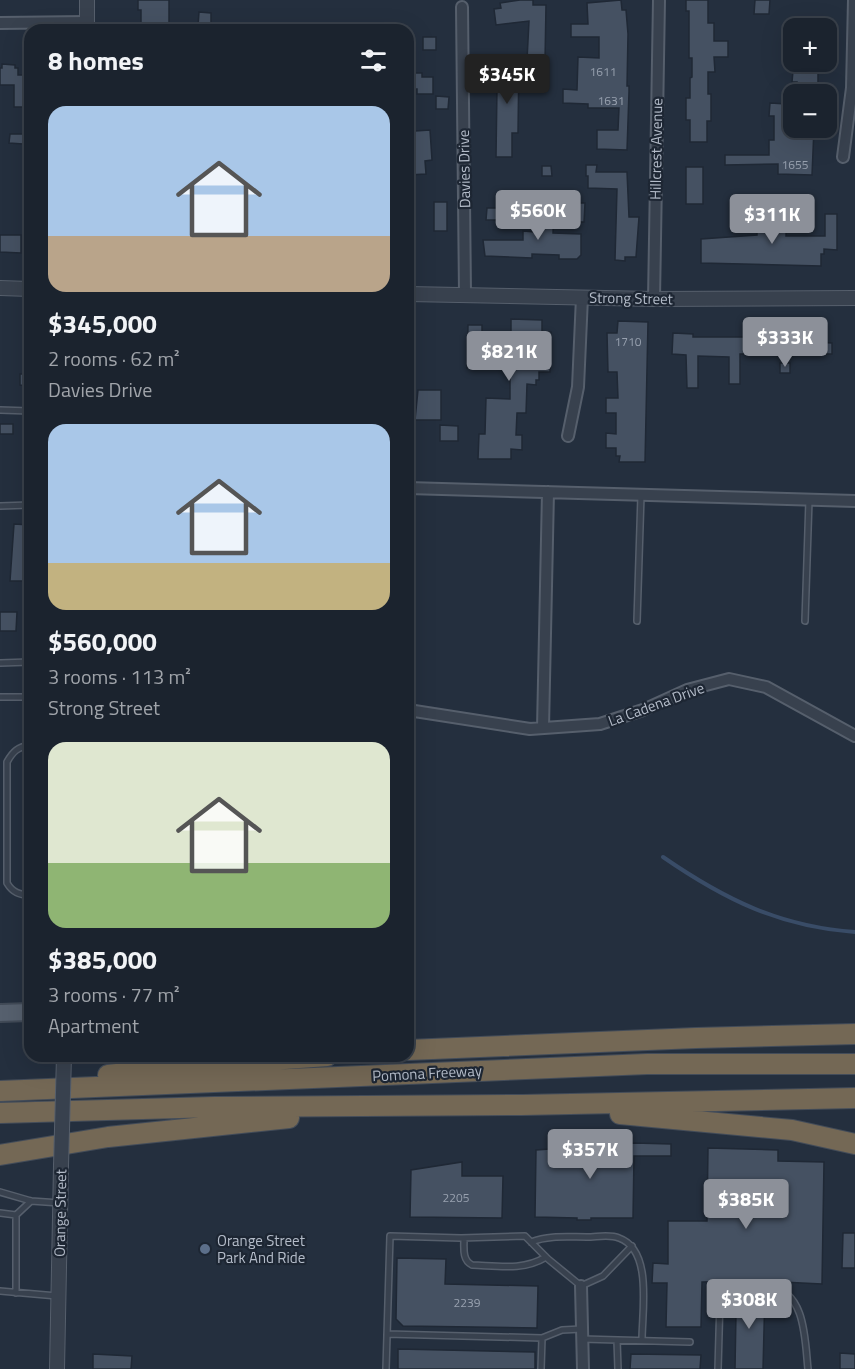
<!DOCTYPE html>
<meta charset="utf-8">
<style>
:root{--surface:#1b232e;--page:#242b36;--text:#f1f3f6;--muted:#a0a4aa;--line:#39404a;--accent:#8c9099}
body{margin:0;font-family:"Titillium Web",sans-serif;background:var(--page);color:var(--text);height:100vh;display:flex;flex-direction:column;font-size:22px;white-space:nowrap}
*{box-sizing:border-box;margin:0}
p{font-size:20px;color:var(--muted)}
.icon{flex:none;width:33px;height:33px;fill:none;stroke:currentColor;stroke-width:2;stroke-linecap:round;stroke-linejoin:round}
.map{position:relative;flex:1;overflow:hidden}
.sheet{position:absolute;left:24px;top:24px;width:390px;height:1038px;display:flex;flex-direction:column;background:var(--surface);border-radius:18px;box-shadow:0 6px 24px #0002,0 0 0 2px var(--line)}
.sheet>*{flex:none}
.tools{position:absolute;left:783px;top:18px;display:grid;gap:12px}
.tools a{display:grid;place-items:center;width:54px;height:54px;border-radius:12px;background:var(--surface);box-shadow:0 6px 24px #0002,0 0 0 2px var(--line);font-size:30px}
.price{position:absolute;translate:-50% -51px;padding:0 14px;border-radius:6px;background:var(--accent);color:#fff;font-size:20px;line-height:39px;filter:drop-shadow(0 2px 3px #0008)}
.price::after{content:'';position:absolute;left:50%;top:36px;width:18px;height:14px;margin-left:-9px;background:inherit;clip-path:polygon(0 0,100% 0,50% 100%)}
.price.selected{background:#222;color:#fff}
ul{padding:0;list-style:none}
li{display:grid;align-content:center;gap:12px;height:318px;padding:0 24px}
li span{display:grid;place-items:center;height:186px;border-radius:18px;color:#555}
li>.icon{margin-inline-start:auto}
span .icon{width:108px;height:108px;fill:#fffc;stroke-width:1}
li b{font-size:26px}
h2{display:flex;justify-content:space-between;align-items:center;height:72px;padding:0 24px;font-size:26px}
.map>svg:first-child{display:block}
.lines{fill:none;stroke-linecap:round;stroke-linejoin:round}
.stream{stroke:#394c67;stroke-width:4}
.building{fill:#455162;stroke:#1f2835;stroke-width:1.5}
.service-casing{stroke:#565f6c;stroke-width:8}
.minor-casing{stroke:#565f6c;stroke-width:14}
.tertiary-casing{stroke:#565f6c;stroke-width:16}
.primary-casing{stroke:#414a57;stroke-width:20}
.motorway-casing{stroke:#434c59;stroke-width:22}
.service{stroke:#38414e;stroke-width:5}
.minor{stroke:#38414e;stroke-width:10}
.tertiary{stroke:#38414e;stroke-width:14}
.primary{stroke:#56606e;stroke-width:16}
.motorway{stroke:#746855;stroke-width:20}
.tertiary-bridge-casing{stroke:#565f6c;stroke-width:16;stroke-linecap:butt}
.tertiary-bridge{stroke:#38414e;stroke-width:14}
.service-dot{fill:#5c6f8a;stroke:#1d2633;stroke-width:2}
.labels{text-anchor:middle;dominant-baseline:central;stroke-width:4.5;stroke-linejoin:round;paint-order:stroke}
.number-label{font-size:12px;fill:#98a1af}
.street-label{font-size:15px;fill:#b4bcc9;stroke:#1d2633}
.poi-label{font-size:15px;fill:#b4bcc9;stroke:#1d2633;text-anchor:start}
</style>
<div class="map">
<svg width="855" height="1369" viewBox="0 0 855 1369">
<rect width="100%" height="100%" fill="#242f3e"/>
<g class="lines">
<path class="stream" d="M663,857C724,899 780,927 855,932"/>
</g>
<path class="building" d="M138,0H169V23H141V10H138Z
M520,0H533V5H546L545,61L527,60L529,21L496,25L494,9L501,8L500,3Z
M621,0L622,10H626L628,34L627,86H629V92L627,150L597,149V130H618L619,108H588V104L563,103V89L577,90L578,57L599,58V37H571V24H588L587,3Z
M686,0H708V23H714V41H728V57H714L715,72H708V94H711V121H707V142H690V120H686V98H690V78L692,77V58H689V11H686Z
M755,0H770L769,14H754Z
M199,12L211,13V26H198Z
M423,37H436V50H423Z
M498,57H519L518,133H512V157H496L497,88H499Z
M801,62H818V94H797V82H792L793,71H801Z
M2,64L15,65V68H18V75H30V107H14V85H0V68H2Z
M410,73H422V77H433V94H417V89H410Z
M436,96L449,97L448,109H436Z
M770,103L787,104V116H794V128H814L812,175L778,174V164L725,165V155H769V140H774V116H769Z
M430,130L432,160L425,161L426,174L408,175V139L415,138V131Z
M10,134H23V144L9,143Z
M586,165H597L596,172H627L629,217H639L636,257H625V261L615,260L617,189L588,188V176H586Z
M542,166H551L552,176H542Z
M686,167H703V204H686Z
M434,202H447V231H434Z
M574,203H585L584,222H574Z
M541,207L554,208L553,233L581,234V255L577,259H559V255L532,254V258L485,256L483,240H523V231L535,232V210Z
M487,208H500L499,220H486Z
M774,209H787L786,236H825V214H837V250L824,249V254H821V266L701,263V239L757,235V219H761V213H774Z
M0,235H21V253L0,252Z
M511,319L542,320V332H551L550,372H539V380H536V385L527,384L526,413H517L516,435H522V450L511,449V459H478L479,434H485L486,398L510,399V369L467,368L468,325H482V336H492V356L511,357Z
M618,321L648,322L645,462H619L620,456H616V448H606V433L616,434V413H606V398H618L617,372H608L607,333H617Z
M673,333L693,334V337H771V354H740V384H729V357L698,356V388H687L686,355L672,354Z
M798,334H815V342L832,343V354H797Z
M780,363H790V373H780Z
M20,374H30V386L20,385Z
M418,390H441V420H415Z
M0,424H13V434H0Z
M440,425L458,426V441H440Z
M14,524L30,525L29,581H10Z
M0,612H17L16,631H0Z
M634,1143L671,1144V1156H634L633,1218H591V1220H577V1218L535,1217L536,1150Z
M708,1148L778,1150V1161L824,1162L822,1284L760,1281L702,1282L701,1327H666L667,1283H652L653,1263L668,1264V1221H707Z
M462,1162V1176H503L502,1218L410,1217L411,1170Z
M843,1233H855V1268H842Z
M397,1258L446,1259L445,1284L538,1286L537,1328L403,1326L396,1319Z
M765,1291L763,1369H735L736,1313H733V1293Z
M398,1349L535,1352V1369H398Z
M840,1353L855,1354V1369H840Z
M93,1354L132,1356L131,1369H93Z
M631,1354L701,1355L700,1369H630Z"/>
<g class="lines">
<defs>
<path id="service" d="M0,410L30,411
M0,506L30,505
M637,621L641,495
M805,621L809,500
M0,663L30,662
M0,697H30
M30,745C18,747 13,751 7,762V883C13,893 19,894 30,896
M0,1192L31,1201L60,1203
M0,1213L16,1215
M464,1238C464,1248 462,1260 472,1265C498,1266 523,1271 546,1257
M531,1242C549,1235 567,1237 587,1237C597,1237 610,1234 619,1238C653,1250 642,1311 642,1340
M0,1291L57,1296
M16,1293V1215L31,1201
M387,1334L542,1338L541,1369
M542,1338L562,1330L582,1329
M582,1339L690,1342
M617,1340L618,1369
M386,1369L390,1236L461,1238L525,1236L548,1259L581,1286L603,1276L632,1246
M718,1369L720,1299L724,1291L728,1288C742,1288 757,1285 770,1287C806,1291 805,1342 808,1369"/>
<path id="minor" d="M462,7L465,294
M0,23L87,22
M843,157L852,88L854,0
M654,299L659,0
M568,436L578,387L582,297
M408,488L855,501
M408,710L530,729L600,724L643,710L687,690L729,679L766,687L855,736
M543,728L548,492
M581,1286L583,1369"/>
<path id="tertiary" d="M87,30V0
M0,288L30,289
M408,294L654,299L855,298
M57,1369L61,1166"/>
<path id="primary" d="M0,1013L30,1012"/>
<path id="motorway" d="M408,1050L696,1038L855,1034
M108,1075L190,1066L327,1056
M0,1091L647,1064H855
M0,1113L214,1107L522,1105L855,1098
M620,1114L792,1130L855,1144
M0,1155L108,1137L289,1118"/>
</defs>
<use href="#service" class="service-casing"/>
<use href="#minor" class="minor-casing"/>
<use href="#tertiary" class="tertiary-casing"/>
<use href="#primary" class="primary-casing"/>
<use href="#motorway" class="motorway-casing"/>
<use href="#service" class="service"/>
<use href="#minor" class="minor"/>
<use href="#tertiary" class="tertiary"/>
<use href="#primary" class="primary"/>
<use href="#motorway" class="motorway"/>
<defs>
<path id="tertiary-bridge" d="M61,1166L64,1056"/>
</defs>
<use href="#tertiary-bridge" class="tertiary-bridge-casing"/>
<use href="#tertiary-bridge" class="tertiary-bridge"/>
</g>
<circle class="service-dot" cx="205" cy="1249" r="6"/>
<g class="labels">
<g class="number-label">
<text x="603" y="71">1611</text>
<text x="611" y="100">1631</text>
<text x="795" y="164">1655</text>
<text x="628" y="341">1710</text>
<text x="456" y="1197">2205</text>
<text x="467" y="1302">2239</text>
</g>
<g class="street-label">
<text transform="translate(656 149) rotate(-89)">Hillcrest Avenue</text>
<text transform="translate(464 169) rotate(-91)">Davies Drive</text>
<text transform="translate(631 298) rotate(1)">Strong Street</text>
<text transform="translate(656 704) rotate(-20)">La Cadena Drive</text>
<text transform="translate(427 1073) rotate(-3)">Pomona Freeway</text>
<text transform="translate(60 1213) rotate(-89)">Orange Street</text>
</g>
<g class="poi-label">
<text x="217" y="1240">Orange Street<tspan x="217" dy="17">Park And Ride</tspan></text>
</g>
</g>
</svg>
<div class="tools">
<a>+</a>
<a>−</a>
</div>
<b class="price selected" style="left:507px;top:105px">$345K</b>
<b class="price" style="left:538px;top:241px">$560K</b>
<b class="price" style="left:772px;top:245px">$311K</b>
<b class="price" style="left:785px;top:368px">$333K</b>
<b class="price" style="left:509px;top:382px">$821K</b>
<b class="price" style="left:590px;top:1180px">$357K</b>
<b class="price" style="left:746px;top:1230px">$385K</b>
<b class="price" style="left:749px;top:1330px">$308K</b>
<section class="sheet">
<h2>8 homes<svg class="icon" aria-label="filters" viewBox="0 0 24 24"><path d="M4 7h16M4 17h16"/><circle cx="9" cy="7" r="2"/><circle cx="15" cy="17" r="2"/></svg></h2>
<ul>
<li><span style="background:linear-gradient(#a9c7e8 70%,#b9a48a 0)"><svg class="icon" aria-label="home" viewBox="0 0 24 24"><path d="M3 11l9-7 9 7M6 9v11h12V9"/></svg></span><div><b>$345,000</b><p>2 rooms · 62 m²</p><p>Davies Drive</p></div></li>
<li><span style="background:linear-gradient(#a9c7e8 75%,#c2b280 0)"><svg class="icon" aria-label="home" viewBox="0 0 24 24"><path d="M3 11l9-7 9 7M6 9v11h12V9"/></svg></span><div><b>$560,000</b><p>3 rooms · 113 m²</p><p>Strong Street</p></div></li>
<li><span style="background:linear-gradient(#dfe7d0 65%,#8fb573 0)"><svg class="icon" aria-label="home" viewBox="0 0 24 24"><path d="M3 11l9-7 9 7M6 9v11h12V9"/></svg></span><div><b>$385,000</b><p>3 rooms · 77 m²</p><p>Apartment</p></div></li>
</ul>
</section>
</div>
